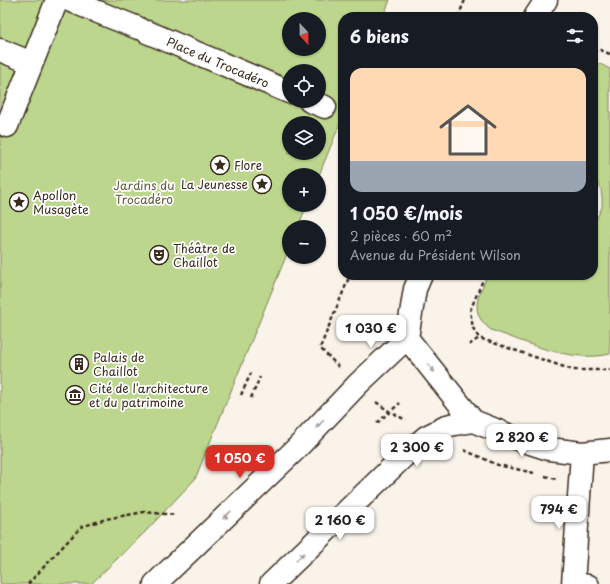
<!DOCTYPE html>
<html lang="fr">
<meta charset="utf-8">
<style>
:root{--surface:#171b24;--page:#242831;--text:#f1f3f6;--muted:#9ea1a6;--line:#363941;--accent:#d93025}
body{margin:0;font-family:"Playpen Sans",sans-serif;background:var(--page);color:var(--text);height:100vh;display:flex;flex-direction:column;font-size:15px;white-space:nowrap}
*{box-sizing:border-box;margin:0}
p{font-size:13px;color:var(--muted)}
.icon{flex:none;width:22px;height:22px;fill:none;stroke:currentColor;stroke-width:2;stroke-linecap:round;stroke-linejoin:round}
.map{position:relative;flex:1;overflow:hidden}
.side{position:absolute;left:338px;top:12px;width:260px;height:268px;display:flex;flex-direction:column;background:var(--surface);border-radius:16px;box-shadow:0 1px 3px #0004}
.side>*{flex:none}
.needle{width:26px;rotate:158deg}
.buttons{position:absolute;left:282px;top:12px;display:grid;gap:8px}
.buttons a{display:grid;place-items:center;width:44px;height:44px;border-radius:50%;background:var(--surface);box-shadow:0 1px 3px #0004;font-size:20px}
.price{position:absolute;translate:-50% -34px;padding:0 9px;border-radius:8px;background:#fff;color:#222;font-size:13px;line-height:26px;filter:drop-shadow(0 1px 2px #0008)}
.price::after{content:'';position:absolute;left:50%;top:24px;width:12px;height:9px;margin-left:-6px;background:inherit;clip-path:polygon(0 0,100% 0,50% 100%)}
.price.on{background:var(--accent);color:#fff}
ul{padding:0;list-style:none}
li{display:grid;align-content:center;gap:8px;height:212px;padding:0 12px}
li+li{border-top:1px solid var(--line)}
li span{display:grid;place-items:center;height:124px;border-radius:12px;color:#555}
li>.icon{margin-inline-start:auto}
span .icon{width:72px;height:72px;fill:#fffc;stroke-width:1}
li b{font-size:17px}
h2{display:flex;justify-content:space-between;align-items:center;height:48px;padding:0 12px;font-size:17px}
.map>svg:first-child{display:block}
.green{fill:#bcd68d;stroke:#7c8056;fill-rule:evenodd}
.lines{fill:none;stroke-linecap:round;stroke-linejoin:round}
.service-casing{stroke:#3b2a1e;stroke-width:20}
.pedestrian-casing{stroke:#3b2a1e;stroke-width:25}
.secondary-casing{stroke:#3b2a1e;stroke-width:25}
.path{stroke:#3b2a1e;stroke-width:2.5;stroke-dasharray:4 3;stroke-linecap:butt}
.service{stroke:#fff;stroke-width:17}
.pedestrian{stroke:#fff;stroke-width:22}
.secondary{stroke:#fff;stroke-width:22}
.oneway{fill:#a79f9a}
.labels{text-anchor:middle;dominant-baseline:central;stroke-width:3.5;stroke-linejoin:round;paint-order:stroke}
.street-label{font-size:12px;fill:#3b2a1e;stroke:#fff}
.poi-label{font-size:12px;fill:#3b2a1e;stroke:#fff;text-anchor:start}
.park-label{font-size:12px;fill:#625e3f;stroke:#fff}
</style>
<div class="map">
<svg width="610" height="584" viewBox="0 0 610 584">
<rect width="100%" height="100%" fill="#f9f3ea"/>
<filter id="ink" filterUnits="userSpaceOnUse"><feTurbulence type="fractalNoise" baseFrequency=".025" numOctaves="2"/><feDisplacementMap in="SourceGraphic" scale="8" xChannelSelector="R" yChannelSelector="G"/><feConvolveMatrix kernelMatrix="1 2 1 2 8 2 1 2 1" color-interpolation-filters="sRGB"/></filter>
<g filter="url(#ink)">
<path class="green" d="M0,0H390L383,17H343V116L319,175H289V205H307L298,227H289V249L195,479L145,532L91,584H0ZM289,19H319V49H289ZM289,71H319V101H289ZM289,123H319V153H289Z
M593,63L600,64L610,69V354C570,363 528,343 491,330C468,312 478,297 488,275H593V224L598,216L602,207V198L601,189L593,175Z"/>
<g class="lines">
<defs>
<path id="service" d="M573,580L590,584"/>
<path id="pedestrian" d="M69,0L91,9
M98,12L138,28
M147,32L289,92
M0,50L32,63
M310,101L325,107
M7,126L57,0"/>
<path id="secondary" d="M535,17L546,0
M407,338L473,421L518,439L549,449L582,453L610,450
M155,584L297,448L358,384L407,338L415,289L421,275
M271,584L404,456L426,437L450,425L473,421
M573,584L582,453"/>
</defs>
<use href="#service" class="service-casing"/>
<use href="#pedestrian" class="pedestrian-casing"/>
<use href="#secondary" class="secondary-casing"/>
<path class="path" d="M458,17L465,0
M593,52L600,50L610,54
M485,275L470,311L473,328L479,338L573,370H610
M469,345L479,338
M339,367L320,348L350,275
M241,395L251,373
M251,398L260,377
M376,402L390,412L406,420
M377,423L400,403
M464,450L498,465L534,473
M545,476L556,479
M28,584L81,527L106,519L144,512L176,515"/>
<use href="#service" class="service"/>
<use href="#pedestrian" class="pedestrian"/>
<use href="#secondary" class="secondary"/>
</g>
<defs><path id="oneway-solid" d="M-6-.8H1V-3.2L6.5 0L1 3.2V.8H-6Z"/></defs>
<g class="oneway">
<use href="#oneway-solid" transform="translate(431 368) rotate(52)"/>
<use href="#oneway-solid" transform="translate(320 424) rotate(134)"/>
<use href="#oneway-solid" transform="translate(227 515) rotate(136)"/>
<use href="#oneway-solid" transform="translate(300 557) rotate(-44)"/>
</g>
</g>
<defs>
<symbol id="sight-ring" viewBox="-11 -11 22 22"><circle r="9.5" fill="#fff" stroke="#3b2a1e" stroke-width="1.5"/><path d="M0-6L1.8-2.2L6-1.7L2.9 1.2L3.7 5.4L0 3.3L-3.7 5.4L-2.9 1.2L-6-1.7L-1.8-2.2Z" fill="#3b2a1e"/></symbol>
<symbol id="theatre-ring" viewBox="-11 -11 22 22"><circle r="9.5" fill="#fff" stroke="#3b2a1e" stroke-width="1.5"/><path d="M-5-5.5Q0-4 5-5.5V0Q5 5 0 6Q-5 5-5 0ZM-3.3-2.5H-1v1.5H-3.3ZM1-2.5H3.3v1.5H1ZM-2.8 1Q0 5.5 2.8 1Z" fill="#3b2a1e"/></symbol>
<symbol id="building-ring" viewBox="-11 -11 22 22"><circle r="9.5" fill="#fff" stroke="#3b2a1e" stroke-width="1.5"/><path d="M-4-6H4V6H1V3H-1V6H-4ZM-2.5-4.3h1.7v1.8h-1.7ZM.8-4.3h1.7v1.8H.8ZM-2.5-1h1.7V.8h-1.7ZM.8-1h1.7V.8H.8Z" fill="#3b2a1e"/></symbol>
<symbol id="museum-ring" viewBox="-11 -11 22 22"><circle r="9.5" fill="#fff" stroke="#3b2a1e" stroke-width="1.5"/><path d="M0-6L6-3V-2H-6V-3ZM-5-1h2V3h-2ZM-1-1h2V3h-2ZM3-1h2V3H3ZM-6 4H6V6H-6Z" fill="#3b2a1e"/></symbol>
</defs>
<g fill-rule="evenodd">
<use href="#sight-ring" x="209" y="154" width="22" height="22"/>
<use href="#sight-ring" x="251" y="173" width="22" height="22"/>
<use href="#sight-ring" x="8" y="191" width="22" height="22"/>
<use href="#theatre-ring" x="148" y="244" width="22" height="22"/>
<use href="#building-ring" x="68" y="353" width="22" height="22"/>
<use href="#museum-ring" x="64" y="384" width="22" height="22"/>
</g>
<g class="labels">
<g class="street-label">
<text transform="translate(218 62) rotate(23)">Place du Trocadéro</text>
</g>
<g class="poi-label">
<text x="234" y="165">Flore</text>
<text x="248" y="184" text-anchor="end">La Jeunesse</text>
<text x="33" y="195">Apollon<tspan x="33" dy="14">Musagète</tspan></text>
<text x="173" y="248">Théâtre de<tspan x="173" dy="14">Chaillot</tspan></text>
<text x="93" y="357">Palais de<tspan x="93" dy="14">Chaillot</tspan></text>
<text x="89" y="388">Cité de l'architecture<tspan x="89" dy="14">et du patrimoine</tspan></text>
</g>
<g class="park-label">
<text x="144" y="185">Jardins du<tspan x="144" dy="14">Trocadéro</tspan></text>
</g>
</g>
</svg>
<div class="buttons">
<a><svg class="needle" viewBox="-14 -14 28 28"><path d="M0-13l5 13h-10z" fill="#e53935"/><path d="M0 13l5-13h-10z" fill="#9ea1a6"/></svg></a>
<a><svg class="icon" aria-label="locate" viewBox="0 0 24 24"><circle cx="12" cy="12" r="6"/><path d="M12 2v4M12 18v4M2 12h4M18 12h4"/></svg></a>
<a><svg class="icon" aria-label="layers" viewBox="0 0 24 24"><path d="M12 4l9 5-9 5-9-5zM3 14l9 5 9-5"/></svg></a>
<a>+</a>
<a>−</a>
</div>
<b class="price" style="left:371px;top:349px">1 030 €</b>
<b class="price" style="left:522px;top:458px">2 820 €</b>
<b class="price" style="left:417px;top:468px">2 300 €</b>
<b class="price on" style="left:240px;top:479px">1 050 €</b>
<b class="price" style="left:559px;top:530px">794 €</b>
<b class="price" style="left:340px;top:541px">2 160 €</b>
<section class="side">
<h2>6 biens<svg class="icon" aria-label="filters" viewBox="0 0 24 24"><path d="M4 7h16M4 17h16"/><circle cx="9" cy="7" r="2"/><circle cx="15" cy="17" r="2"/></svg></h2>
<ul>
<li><span style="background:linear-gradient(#ffd9b3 75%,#9aa5b1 0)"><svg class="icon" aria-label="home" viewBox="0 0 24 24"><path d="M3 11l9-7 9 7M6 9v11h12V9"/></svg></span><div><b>1 050 €/mois</b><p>2 pièces · 60 m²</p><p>Avenue du Président Wilson</p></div></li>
</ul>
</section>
</div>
